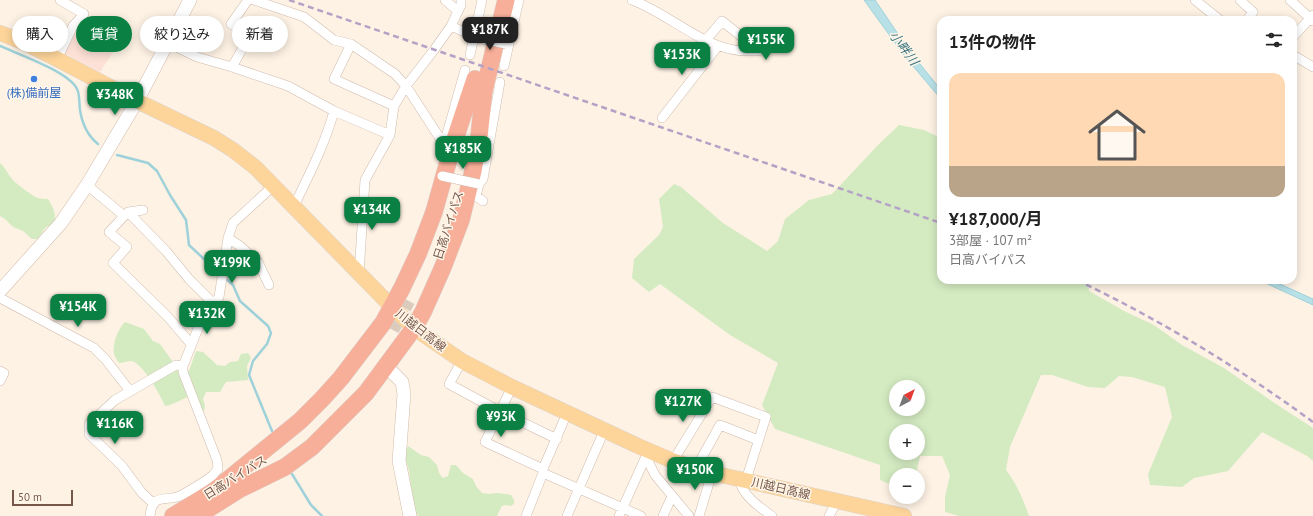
<!DOCTYPE html>
<html lang="ja">
<meta charset="utf-8">
<style>
:root{--surface:#fff;--page:#f2f2f2;--text:#222;--muted:#767676;--accent:#0b8043}
body{margin:0;font-family:"PT Sans","Noto Sans JP",sans-serif;background:var(--page);color:var(--text);height:100vh;display:flex;flex-direction:column;font-size:15px;white-space:nowrap}
*{box-sizing:border-box;margin:0}
p{font-size:13px;color:var(--muted)}
.icon{flex:none;width:22px;height:22px;fill:none;stroke:currentColor;stroke-width:2;stroke-linecap:round;stroke-linejoin:round}
.map{position:relative;flex:1;overflow:hidden}
.drawer{position:absolute;left:937px;top:16px;width:360px;height:268px;display:flex;flex-direction:column;background:var(--surface);border-radius:12px;box-shadow:0 2px 10px #0003}
.drawer>*{flex:none}
.banner{position:absolute;left:12px;top:16px;width:380px;height:36px;display:flex;gap:8px}
.needle{width:26px;rotate:41deg}
.controls{position:absolute;left:889px;top:380px;display:grid;gap:8px}
.controls a{display:grid;place-items:center;width:36px;height:36px;border-radius:50%;background:var(--surface);box-shadow:0 2px 10px #0003;font-size:20px}
.scale{position:absolute;left:12px;bottom:10px;width:61px;box-sizing:border-box;padding-left:4px;border:2px solid #765749;border-top:0;font-size:11px;line-height:14px;white-space:nowrap;color:#765749;-webkit-text-stroke:3px #fff6ea;paint-order:stroke}
.price{position:absolute;translate:-50% -34px;padding:0 9px;border-radius:8px;background:var(--accent);color:#fff;font-size:13px;line-height:26px;filter:drop-shadow(0 1px 2px #0008)}
.price::after{content:'';position:absolute;left:50%;top:24px;width:12px;height:9px;margin-left:-6px;background:inherit;clip-path:polygon(0 0,100% 0,50% 100%)}
.price.selected{background:#222;color:#fff}
ul{padding:0;list-style:none}
li{display:grid;align-content:center;gap:8px;height:212px;padding:0 12px}
li span{display:grid;place-items:center;height:124px;border-radius:12px;color:#555}
li>.icon{margin-inline-start:auto}
span .icon{width:72px;height:72px;fill:#fffc;stroke-width:1}
li b{font-size:17px}
h2{display:flex;justify-content:space-between;align-items:center;height:48px;padding:0 12px;font-size:17px}
.pill{padding:0 14px;border-radius:18px;background:var(--surface);box-shadow:0 2px 10px #0003;font-size:14px;line-height:36px}
.pill.selected{background:var(--accent);color:#fff}
.map>svg:first-child{display:block}
.commercial{fill:#fde1d7}
.green{fill:#d4ebc2;fill-rule:evenodd}
.water{fill:#b8e1e7;stroke:#9ed1d9}
.lines{fill:none;stroke-linecap:round;stroke-linejoin:round}
.stream{stroke:#9ed1d9;stroke-width:2.5}
.highway-tunnel{stroke:#dbcbbd;stroke-width:17;stroke-dasharray:17 8;stroke-linecap:butt}
.street-casing{stroke:#d0bbad;stroke-width:10}
.secondary-casing{stroke:#d4bbaa;stroke-width:14}
.primary-casing{stroke:#dbd3d0;stroke-width:16}
.highway-casing{stroke:#dbd3d0;stroke-width:18}
.street{stroke:#fff;stroke-width:9}
.secondary{stroke:#fff;stroke-width:13}
.primary{stroke:#fdd59b;stroke-width:15}
.highway{stroke:#f8af99;stroke-width:17}
.rail{stroke:#b4a2c6;stroke-width:2.5;stroke-dasharray:6 4;stroke-linecap:butt}
.street-bridge-casing{stroke:#d0bbad;stroke-width:10;stroke-linecap:butt}
.street-bridge{stroke:#fff;stroke-width:9}
.shop-dot{fill:#3f7fe0;stroke:#fff6ea;stroke-width:1.5}
.labels{text-anchor:middle;dominant-baseline:central;stroke-width:3;stroke-linejoin:round;paint-order:stroke}
.shop-label{font-size:12px;fill:#366cbe;stroke:#fff6ea}
.street-label{font-size:12px;fill:#765749;stroke:#fff6ea}
.water-label{font-size:13px;font-style:italic;fill:#3f7983;stroke:#fff6ea}
</style>
<div class="map">
<svg width="1313" height="516" viewBox="0 0 1313 516">
<rect width="100%" height="100%" fill="#fdf2e4"/>
<path class="commercial" d="M76,33L113,52L100,72L64,53L69,42H71Z"/>
<path class="green" d="M899,125L924,130L941,138V280H1088L1089,291L1126,312L1154,325L1182,345L1224,368L1273,402L1313,428V461L1307,456L1262,432L1228,471L1194,478L1182,487L1150,485L1148,474L1172,417L1165,387L1132,377L1119,376L1105,388L1088,387L1052,375H1041L1010,447L1006,470C1017,484 1023,499 1029,516H959L945,512V497L950,475L942,456H920L916,475H896V482L889,484L880,480V465L775,429L762,405L778,363L730,335L660,284L649,292L632,278L634,259L659,235L663,227L659,199L674,184L681,187L723,223L767,251L778,241L785,219L809,200L832,194L878,145ZM896,387H918V409H896ZM896,431H918V453H896Z
M0,163C6,168 7,173 12,179C15,183 34,197 38,198C41,199 45,199 48,199C53,207 56,213 55,222L45,228L38,239H32L23,231L13,227L5,219L0,216Z
M125,322L144,329L153,341L160,344L178,369L189,371L196,351L203,352L217,365L225,366L230,362L238,361L241,354L248,353L251,358L247,366L248,380L226,382L220,392H206L203,399L205,406L204,411L188,397C180,400 173,405 165,406C161,396 142,362 131,361C127,361 123,363 119,363C117,360 115,357 114,354C112,344 118,329 125,322Z
M408,446L421,455L429,457L437,465L439,473L443,478L448,476L451,465H456L463,473L473,479L476,486L482,493L490,494L497,493L511,495L514,500V504L511,506L506,505L502,506L497,516H419L414,511L409,471L405,457V450Z"/>
<path class="water" d="M864,0H875L911,53L941,90V99L906,58Z
M1259,280H1271L1313,299V305Z"/>
<g class="lines">
<path class="stream" d="M0,46C18,54 69,72 77,89C80,95 79,103 80,110C82,123 88,136 98,144
M117,155L148,163L157,171L170,195L186,220L189,245L220,274
M224,277L233,285L240,301L268,326L271,333L267,344L253,361L249,375L272,431
M292,474L311,505L322,516"/>
<path class="highway-tunnel" d="M391,329L407,300"/>
<defs>
<path id="street" d="M254,0L304,17L334,40L351,44L395,74L406,86L441,140
M445,0L458,11
M632,0C670,14 704,50 745,51L751,44L722,21L706,40
M1195,0L1220,20
M1240,0L1253,12L1247,20
M1290,0L1313,21
M451,26L478,38
M1293,37L1313,15
M168,43L197,57L232,67L288,86L334,111L390,135
M351,44L334,79L394,106
M745,51C759,51 765,52 776,42
M470,55L482,0
M1293,55L1313,67
M57,59L73,26L84,14L60,0
M504,66L519,0
M232,67L250,35L231,24L248,0
M662,118L718,46
M443,148L465,70
M87,185L123,215
M483,201L476,196L479,184L483,179L500,82
M294,206C309,175 325,144 334,111
M143,210L128,212L109,232L127,247L113,263L168,317L191,344
M128,212L166,251L189,279L214,304
M228,238L240,246L258,262L269,285
M359,274L365,180L390,135L394,106L406,86L434,50L451,26L461,5V0
M0,298L94,348L106,360L130,391
M462,361L449,384L499,411L557,439
M183,366L201,321L219,297L228,238L233,223L273,186
M0,371L4,373L0,381
M512,387L485,442L543,469
M646,457L655,475L689,516
M673,461L712,397L766,417L746,480
M696,468L720,425L758,440
M543,473L641,516
M739,479C742,495 759,507 772,516
M150,516C152,494 163,501 177,497C182,496 207,480 212,476C214,474 216,471 218,469L217,460L183,372V366L176,365L115,400L89,424V434L122,466L142,493L154,504
M526,516L543,473V469L567,413
M567,516L604,431
M619,516L647,454
M663,516L672,496
M699,516L712,473
M829,516L837,501"/>
<path id="secondary" d="M0,291L61,223L87,185L137,101L190,0
M386,366L402,382L404,394L399,461L410,516"/>
<path id="primary" d="M0,33L25,43L57,59L137,101L214,138L233,150L256,168L392,307L414,328L462,361L512,387L638,446L673,461L712,473L904,516"/>
<path id="highway" d="M482,99L506,0
M238,490L285,467L312,447L366,393L414,328L423,312L443,267L461,220L473,171L479,137L484,89
M214,491L300,421L322,399L341,378L383,323L402,288L418,254L434,212L452,148L475,79
M173,516L224,485
M197,516L248,484"/>
</defs>
<use href="#street" class="street-casing"/>
<use href="#secondary" class="secondary-casing"/>
<use href="#primary" class="primary-casing"/>
<use href="#highway" class="highway-casing"/>
<use href="#street" class="street"/>
<use href="#secondary" class="secondary"/>
<use href="#primary" class="primary"/>
<use href="#highway" class="highway"/>
<path class="rail" d="M289,0L941,223
M1077,280C1160,320 1238,367 1313,422"/>
<defs>
<path id="street-bridge" d="M478,38L506,44
M442,176L479,184"/>
</defs>
<use href="#street-bridge" class="street-bridge-casing"/>
<use href="#street-bridge" class="street-bridge"/>
</g>
<circle class="shop-dot" cx="34" cy="79" r="4"/>
<g class="labels">
<g class="shop-label">
<text x="34" y="92">(株)備前屋</text>
</g>
<g class="street-label">
<text transform="translate(448 225) rotate(-72)">日高バイパス</text>
<text transform="translate(421 330) rotate(38)">川越日高線</text>
<text transform="translate(235 477) rotate(-32)">日高バイパス</text>
<text transform="translate(781 488) rotate(13)">川越日高線</text>
</g>
<g class="water-label">
<text transform="translate(904 48) rotate(53)">小畔川</text>
</g>
</g>
</svg>
<div class="controls">
<a><svg class="needle" viewBox="-14 -14 28 28"><path d="M0-13l5 13h-10z" fill="#e53935"/><path d="M0 13l5-13h-10z" fill="#767676"/></svg></a>
<a>+</a>
<a>−</a>
</div>
<div class="scale">50 m</div>
<b class="price selected" style="left:490px;top:51px">¥187K</b>
<b class="price" style="left:766px;top:61px">¥155K</b>
<b class="price" style="left:682px;top:76px">¥153K</b>
<b class="price" style="left:115px;top:116px">¥348K</b>
<b class="price" style="left:463px;top:170px">¥185K</b>
<b class="price" style="left:372px;top:231px">¥134K</b>
<b class="price" style="left:232px;top:284px">¥199K</b>
<b class="price" style="left:78px;top:328px">¥154K</b>
<b class="price" style="left:207px;top:335px">¥132K</b>
<b class="price" style="left:683px;top:423px">¥127K</b>
<b class="price" style="left:501px;top:438px">¥93K</b>
<b class="price" style="left:115px;top:445px">¥116K</b>
<b class="price" style="left:695px;top:491px">¥150K</b>
<div class="banner">
<a class="pill">購入</a>
<a class="pill selected">賃貸</a>
<a class="pill">絞り込み</a>
<a class="pill">新着</a>
</div>
<section class="drawer">
<h2>13件の物件<svg class="icon" aria-label="filters" viewBox="0 0 24 24"><path d="M4 7h16M4 17h16"/><circle cx="9" cy="7" r="2"/><circle cx="15" cy="17" r="2"/></svg></h2>
<ul>
<li><span style="background:linear-gradient(#ffd9b3 75%,#b9a48a 0)"><svg class="icon" aria-label="home" viewBox="0 0 24 24"><path d="M3 11l9-7 9 7M6 9v11h12V9"/></svg></span><div><b>¥187,000/月</b><p>3部屋 · 107 m²</p><p>日高バイパス</p></div></li>
</ul>
</section>
</div>
